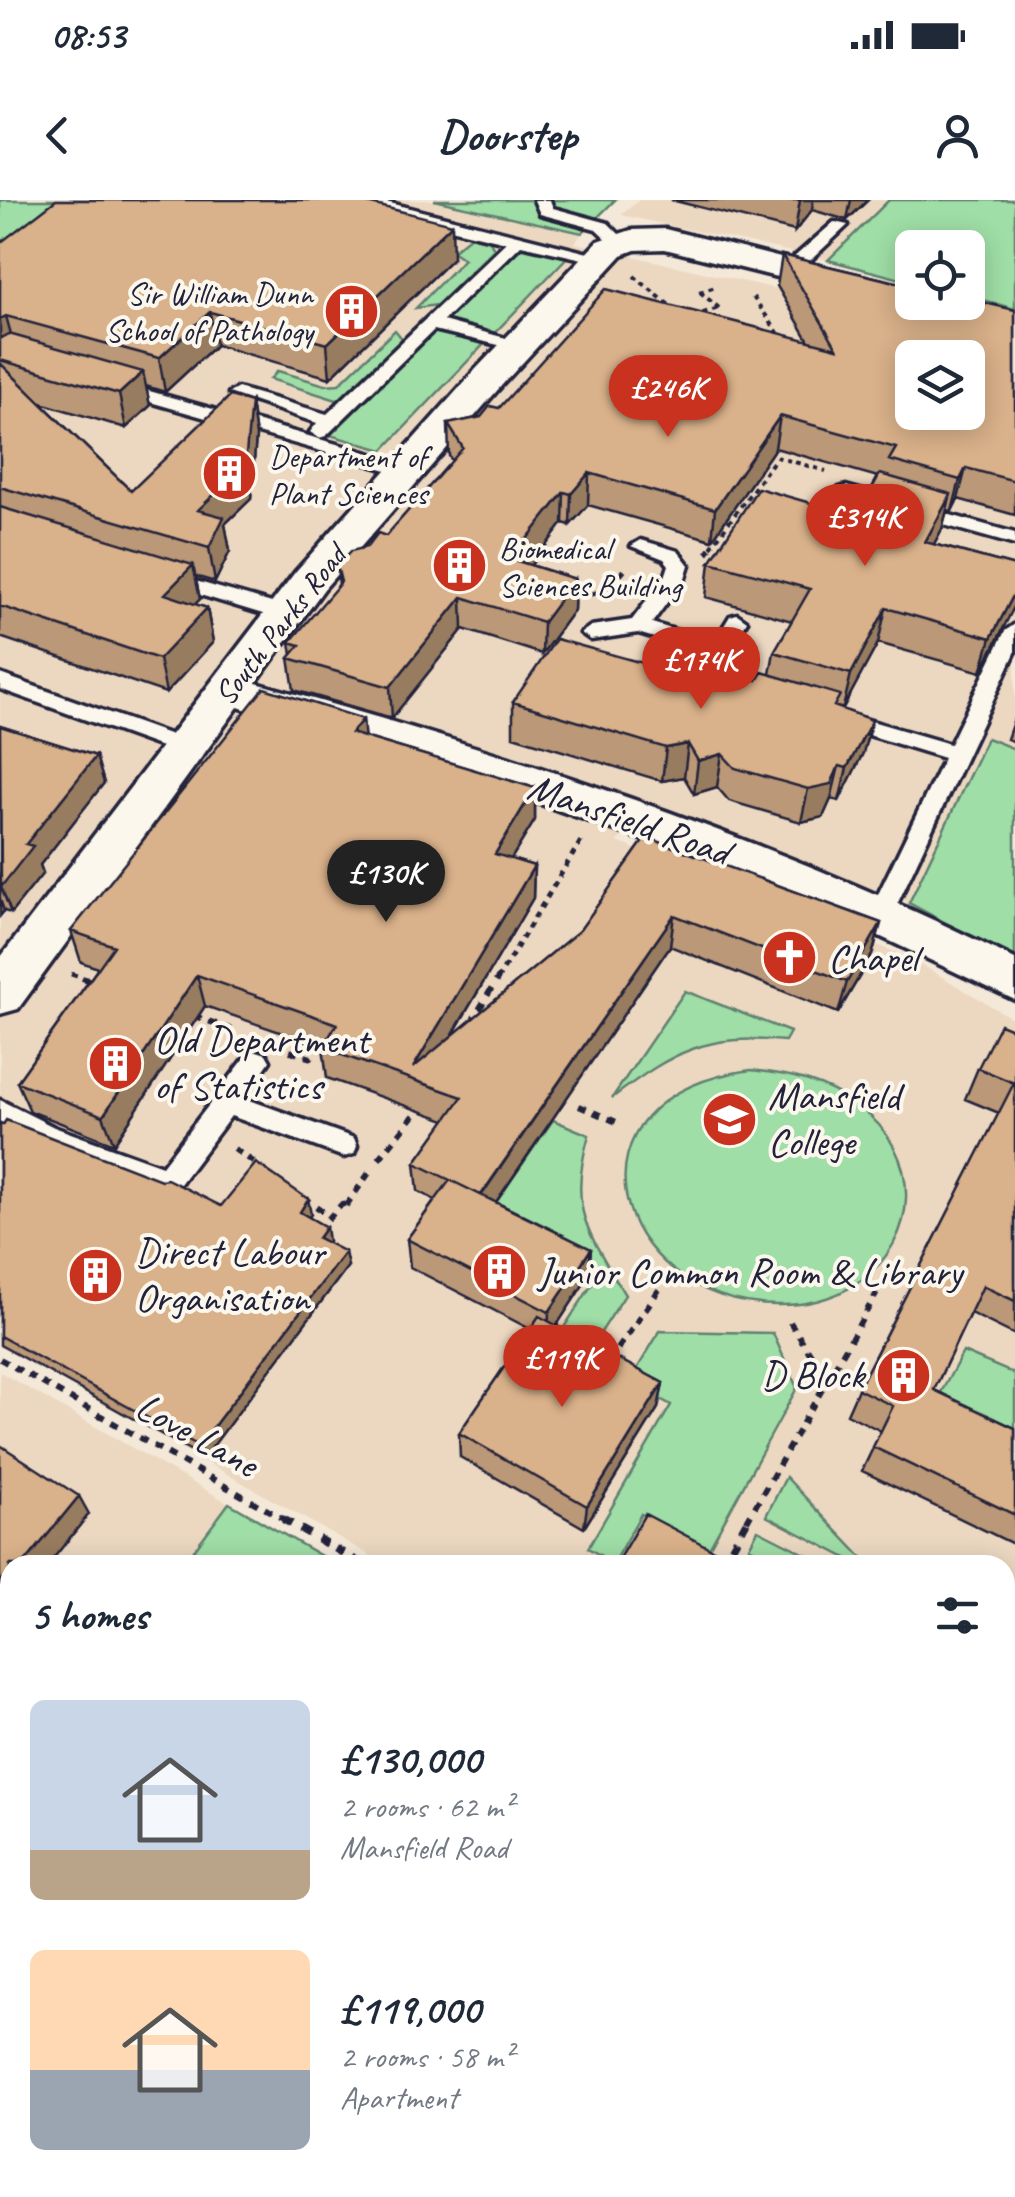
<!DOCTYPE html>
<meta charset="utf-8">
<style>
:root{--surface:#fff;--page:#f2f2f3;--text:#1f2937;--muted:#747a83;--accent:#c8321e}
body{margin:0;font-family:Caveat,sans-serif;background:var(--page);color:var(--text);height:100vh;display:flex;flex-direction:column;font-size:38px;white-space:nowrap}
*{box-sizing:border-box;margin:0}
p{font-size:32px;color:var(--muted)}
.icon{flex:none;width:55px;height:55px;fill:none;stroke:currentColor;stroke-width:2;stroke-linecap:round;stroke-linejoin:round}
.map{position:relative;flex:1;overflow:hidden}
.side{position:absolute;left:0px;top:1355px;width:1015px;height:642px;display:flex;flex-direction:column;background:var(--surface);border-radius:30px 30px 0 0;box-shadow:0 5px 25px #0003}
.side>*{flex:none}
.tools{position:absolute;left:895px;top:30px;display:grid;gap:20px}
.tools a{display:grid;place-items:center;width:90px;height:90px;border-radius:15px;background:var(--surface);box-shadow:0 5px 25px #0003;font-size:50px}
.price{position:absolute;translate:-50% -85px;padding:0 22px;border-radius:35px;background:var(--accent);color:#fff;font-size:32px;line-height:65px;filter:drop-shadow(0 2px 5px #0008)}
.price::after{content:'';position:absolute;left:50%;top:60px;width:30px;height:22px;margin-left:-15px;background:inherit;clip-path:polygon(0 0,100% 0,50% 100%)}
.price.active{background:#222;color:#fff}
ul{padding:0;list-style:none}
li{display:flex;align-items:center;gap:30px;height:250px;padding:0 30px}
li span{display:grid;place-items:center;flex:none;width:280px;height:200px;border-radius:15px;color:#555}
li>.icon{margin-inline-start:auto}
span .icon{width:120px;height:120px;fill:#fffc;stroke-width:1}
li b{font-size:42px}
h2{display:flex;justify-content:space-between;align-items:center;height:120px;padding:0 30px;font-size:42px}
.status{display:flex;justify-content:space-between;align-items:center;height:70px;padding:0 50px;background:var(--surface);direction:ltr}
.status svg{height:28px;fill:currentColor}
header{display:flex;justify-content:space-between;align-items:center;height:130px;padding:0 30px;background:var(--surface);font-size:45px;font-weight:700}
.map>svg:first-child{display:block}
.built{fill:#ecd8c1;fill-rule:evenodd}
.green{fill:#9fdea6;stroke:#608070;stroke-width:2.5}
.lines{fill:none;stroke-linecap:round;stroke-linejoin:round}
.service-casing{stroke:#22223b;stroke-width:7}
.minor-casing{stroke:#22223b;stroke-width:7}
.tertiary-casing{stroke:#22223b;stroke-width:7}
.path-far3{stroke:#22223b;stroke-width:4;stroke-dasharray:5 5;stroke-linecap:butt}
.path-far2{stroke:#22223b;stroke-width:5;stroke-dasharray:6 6;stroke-linecap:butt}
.path-far1{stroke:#22223b;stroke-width:6;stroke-dasharray:8 8;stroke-linecap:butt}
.path{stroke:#22223b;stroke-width:8;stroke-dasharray:10 10;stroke-linecap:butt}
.service{fill:#fbf7ec;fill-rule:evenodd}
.minor{fill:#fbf7ec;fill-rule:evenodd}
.tertiary{fill:#fbf7ec;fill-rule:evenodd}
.wall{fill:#bb9877;stroke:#22223b;stroke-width:2.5}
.shaded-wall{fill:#987c61;stroke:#22223b;stroke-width:2.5}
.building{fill:#d9b18a;stroke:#22223b;stroke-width:2.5;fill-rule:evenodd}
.labels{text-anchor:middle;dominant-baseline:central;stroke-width:8;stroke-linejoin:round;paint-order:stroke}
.far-poi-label{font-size:32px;fill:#22223b;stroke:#fbf7ec;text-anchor:start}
.far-street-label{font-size:32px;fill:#22223b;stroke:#fbf7ec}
.street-label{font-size:40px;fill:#22223b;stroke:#fbf7ec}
.poi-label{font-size:40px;fill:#22223b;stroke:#fbf7ec;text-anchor:start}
</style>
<div class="status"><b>08:53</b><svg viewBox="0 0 49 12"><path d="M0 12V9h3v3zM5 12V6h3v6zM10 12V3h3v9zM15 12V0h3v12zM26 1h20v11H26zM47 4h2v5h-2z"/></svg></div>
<header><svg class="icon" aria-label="back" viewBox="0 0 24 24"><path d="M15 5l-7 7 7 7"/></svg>Doorstep<svg class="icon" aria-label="person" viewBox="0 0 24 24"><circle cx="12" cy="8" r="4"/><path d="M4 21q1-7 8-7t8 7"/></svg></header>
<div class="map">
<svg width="1015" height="1997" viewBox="0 0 1015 1997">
<rect width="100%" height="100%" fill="#f4e9d8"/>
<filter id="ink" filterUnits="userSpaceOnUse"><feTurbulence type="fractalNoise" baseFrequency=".01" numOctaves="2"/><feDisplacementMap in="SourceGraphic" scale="20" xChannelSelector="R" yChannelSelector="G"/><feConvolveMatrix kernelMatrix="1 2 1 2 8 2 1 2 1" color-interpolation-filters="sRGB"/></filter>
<g filter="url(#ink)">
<path class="built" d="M83,0H434L582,33L575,43L1015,143V760L909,703L642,604L618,642L910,758L1015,820V1812L1005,1805V1365H387L0,1145V61ZM912,158H968V212H912Z
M639,0H889L828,60L621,15Z
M0,1172L337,1365H10V1988H1005V1860L1015,1866V1997H0Z"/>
<path class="green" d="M0,0H83L0,61Z
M434,0H615L582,33Z
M889,0H1015V109L968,96V48H912V82L828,60Z
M471,36L490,41L494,49L437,105L416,108L464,59L452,51Z
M519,38L572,52L383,250L319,232Z
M395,130L404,141L343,202L270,179L278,171L325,185L339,184Z
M987,538L1015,549V760L909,703Z
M685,791L790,832L785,841C705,834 674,851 612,898Z
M751,870C791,874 825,882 858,906C923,953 922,1040 856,1084C833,1099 804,1106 776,1105C609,1101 552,896 751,870Z
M553,920L589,935C567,1010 588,1031 625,1095L585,1157L555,1141L593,1083L481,1024Z
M660,1131L773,1133L797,1188L708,1350L641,1314L613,1363L588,1348L671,1205L629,1182Z
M963,1152L1015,1174V1253L931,1211Z
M786,1277L869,1365H860L766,1316Z
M229,1303L337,1365H183Z
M758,1330L827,1365H784L749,1347Z
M10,1526V1988H1005V1860L1015,1866V1997H0V1539Z"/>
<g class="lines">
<defs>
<path id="service" d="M362,0H378L608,58L600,63L521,45L443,121L524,143V151L434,130L326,236L319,238L310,232L317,223L229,193L238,188L327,214L506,42L369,10Z
M534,0H550L553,8L608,23L628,43L614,46L596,29L540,14Z
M834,22L848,25L796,74H784V66Z
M114,181L415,266L418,270L408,276L401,274L108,190V182Z
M846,286L1015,333V345L851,299L826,337H812L809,333L839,288Z
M641,340L678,351L689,365L685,378L652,423L714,442L730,416L737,414L747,421L717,475L734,480L737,485L734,490L726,492L696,483L693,478L707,454L638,433L591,440L581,433L591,426L632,420L665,377L669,365L664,359L631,346Z
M164,372L293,409L296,414L286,421L157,382V374Z
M1015,424V453L893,713L881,722L872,719L869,713L944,558L826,522L823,517L834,510L950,544L1005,431Z
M0,474L194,543L197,548L186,556L178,553L0,489Z
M257,851L266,854L270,861L244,898L354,938L357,946L354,954L344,957L231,916L177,988L167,991L36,943L0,924V900L54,927L162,966L248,854Z"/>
<path id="minor" d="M231,476C498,549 767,635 1015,759V800L809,703L712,664L515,595L216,500L209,490L216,480Z"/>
<path id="tertiary" d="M665,29L912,91V102H928L924,108L912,111L665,49L635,50L622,55L502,185L324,389L18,809L0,814V758L296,371L476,169L598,41L631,30Z"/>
</defs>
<use href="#service" class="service-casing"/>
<use href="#minor" class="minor-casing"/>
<use href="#tertiary" class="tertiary-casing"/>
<path class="path-far3" d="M634,76L674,109
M699,92L716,87
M700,92L719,108
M753,97L781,137
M693,116L719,108
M766,254L826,271
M711,347L776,258"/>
<path class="path-far2" d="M707,353L713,345
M567,394C594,400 611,388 627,367
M71,774L89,780
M497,780L581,641"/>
<path class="path-far1" d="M82,778L97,783
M194,816L239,832
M471,823L498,778
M290,851L311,858L325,843
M579,906L619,923
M234,949L261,967
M379,959L421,907
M303,997L331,1017
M317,1031L342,1004L343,1010L369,973
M790,1122L827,1180
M0,1159L287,1321
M609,1162L663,1084
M747,1321L877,1093"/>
<path class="path" d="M283,1319L364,1365
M722,1365L748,1319
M0,1725L10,1705
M1005,1839L1015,1845
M1005,1954L1015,1961
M420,1997L428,1988
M557,1997L564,1988"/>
<use href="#service" class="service"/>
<use href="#minor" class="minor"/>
<use href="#tertiary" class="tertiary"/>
</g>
<path class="wall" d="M671,0H868L847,20L812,10L795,31Z
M0,43L453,58L330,178L216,145L165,192L146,186L150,206L126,228L41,203L131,291L251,202L256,236L251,299L225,324L230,351L215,382L195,376L200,399L195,404L207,408L213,442L166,493L0,437Z
M782,55L1015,110V315L958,299L952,311L947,310L942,329L934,344L1015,366L981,472L878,443L843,508H837L863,553L839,601L831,599L823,617L801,622L729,601L717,587L694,594L684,577L662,581L513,536V502L646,464L757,480L770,474L774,452L792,421L706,397L710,362L856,316L878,277L775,248L712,340L588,305L570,325L563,323L531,365L575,379L574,410L542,454L463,429L392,518L294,490L289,458L292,455L290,442L339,385L337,366L386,336L452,261L449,256L448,224L481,217L499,208L809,141L777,86Z
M1015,516V542L1007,539Z
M363,519L364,537L535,588V620L511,659L534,666L533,698L452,836L580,730L646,637L881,723L872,755L838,813L670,746L496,1002L591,1049L588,1077L556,1126L663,1183L658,1208L584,1328L460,1257L459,1233L530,1129L410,1067L407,1039L435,1000L418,991L415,963L446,920L327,878L323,847L205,806L114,944L30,911L17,882L98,768L81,762L71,731Z
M0,526L96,556L104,583L40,665L43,673L11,713L4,711L0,716Z
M1015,830V1135L970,1113L934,1190L1015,1228V1342L1013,1344L862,1271L881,1231L847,1214L858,1189L999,913L965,899L978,868Z
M0,923L221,1006L311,1014L309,1017L328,1041L327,1043L348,1066L204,1258L0,1145Z
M1015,1444V1779L1005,1771V1452L1011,1457Z"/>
<path class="shaded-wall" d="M800,0H813L812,10L795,31Z
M851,0H868L847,20Z
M452,24L453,58L330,178L327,144Z
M210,112L216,145L165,192L159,158Z
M6,116L15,149L0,158V119Z
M143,172L150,206L126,228L119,194Z
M251,202L256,236L251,299L225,324L230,351L215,382L209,348L198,310Z
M780,216L775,248L712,340L715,309Z
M966,268L958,299L952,311L960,280Z
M589,273L588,305L570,325L571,294Z
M564,292L563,323L511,391V359Z
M951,294L942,329L916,377L925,342Z
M193,365L200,399L172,428L165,394Z
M575,379L574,410L542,454L543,422Z
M1015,392V405L981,472L991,438Z
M462,397L463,429L392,518L390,487Z
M207,408L213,442L166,493L159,459Z
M886,408L878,443L843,508L851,474Z
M363,519L366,552L351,533Z
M872,520L863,553L839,601L847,568Z
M688,544L684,577L662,581L666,548Z
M722,554L717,587L694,594L698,561Z
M96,556L104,583L40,665L43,673L11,713L1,687L26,644Z
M839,566L831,599L823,617L801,622L808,589Z
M535,588V620L495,685V654Z
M534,666L533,698L424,883L413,868Z
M0,699L4,711L0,716Z
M674,715L670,746L481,1024V996Z
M881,723L872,755L838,813L847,782Z
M197,775L205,806L114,944L103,916Z
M308,999L311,1014L303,1027L300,1012Z
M326,1027L328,1041L321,1052L318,1038Z
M591,1049L588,1077L548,1139L549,1112Z
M345,1052L348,1066L204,1258L199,1246Z
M663,1183L658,1208L584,1328L587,1306Z
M79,1296L89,1314L48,1365H23Z
M10,1380V1412L0,1424V1393Z"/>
<path class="building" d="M56,0H355L452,24L327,144L210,112L159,158L6,116L0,119V43Z
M782,55L912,86V102H968V99L1015,110V281L966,268L960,280L889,260L896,248L780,216L715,309L589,273L571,294L564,292L511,359L575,379L543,422L462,397L390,487L289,458L300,445L290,442L341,382L337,366L351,351L367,347L378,333L386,336L463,248L448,224L481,217L490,206L499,208L606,89L837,148ZM912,158H968V212H912Z
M9,134L143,172L119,194L0,160V139Z
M0,163L131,291L230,196L251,202L245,265L198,310L224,317L209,348L0,287Z
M880,274L951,294L925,342L1015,366V392L991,438L886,408L851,474L774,452L810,389L710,362L758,288L856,316Z
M0,307L193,365L165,394L207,408L159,459L0,406Z
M556,439L646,464L654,452L757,480L762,472L840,495L834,506L872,520L847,568L839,566L831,584L808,589L735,568L722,554L698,561L688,544L666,548L513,502Z
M264,488L363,519L351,533L535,588L495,654L534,666L413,868L580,730L646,637L881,723L847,782L674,715L481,995L415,963L462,897L322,848L337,824L197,775L103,916L17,882L114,746L71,731Z
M0,526L96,556L26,644L33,646L1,687Z
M1000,824L1015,830V1101L983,1086L934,1190L1015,1228V1315L873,1247L893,1206L858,1189L1014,883L978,868Z
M6,920L161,980L167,979L221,1006L256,963L308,999L300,1012L326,1027L318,1038L345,1052L199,1246L0,1136V923L3,925Z
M450,980L591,1049L549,1112L407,1039Z
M539,1116L663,1183L587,1306L459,1233Z
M0,1245L79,1296L23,1365H10V1380L0,1393Z
M645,1314L742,1365H615Z
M1005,1452L1015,1460V1758L1005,1749Z"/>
</g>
<defs>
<symbol id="building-disc" viewBox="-11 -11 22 22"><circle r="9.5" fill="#c8321e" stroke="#fbf7ec"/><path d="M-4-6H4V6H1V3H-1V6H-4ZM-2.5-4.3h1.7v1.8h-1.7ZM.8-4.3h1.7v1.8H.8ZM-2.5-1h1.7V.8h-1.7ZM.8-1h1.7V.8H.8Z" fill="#fff"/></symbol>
<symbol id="church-disc" viewBox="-11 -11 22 22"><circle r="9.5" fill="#c8321e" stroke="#fbf7ec"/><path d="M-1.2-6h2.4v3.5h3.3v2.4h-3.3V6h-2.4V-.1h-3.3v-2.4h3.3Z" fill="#fff"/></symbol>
<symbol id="university-disc" viewBox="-11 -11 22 22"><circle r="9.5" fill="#c8321e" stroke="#fbf7ec"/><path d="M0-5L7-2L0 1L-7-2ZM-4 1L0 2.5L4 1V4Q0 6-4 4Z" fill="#fff"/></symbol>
</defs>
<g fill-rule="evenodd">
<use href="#building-disc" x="320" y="80" width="63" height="63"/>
<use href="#building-disc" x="198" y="242" width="63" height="63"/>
<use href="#building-disc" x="428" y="334" width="63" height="63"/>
<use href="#church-disc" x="758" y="726" width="63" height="63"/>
<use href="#building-disc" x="84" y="832" width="63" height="63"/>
<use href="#university-disc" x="698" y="888" width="63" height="63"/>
<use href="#building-disc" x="468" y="1040" width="63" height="63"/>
<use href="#building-disc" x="64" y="1044" width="63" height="63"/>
<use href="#building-disc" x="872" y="1144" width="63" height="63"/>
</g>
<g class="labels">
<g class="far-poi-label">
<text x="313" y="93" text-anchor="end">Sir William Dunn<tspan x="313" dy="37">School of Pathology</tspan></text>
<text x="269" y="256">Department of<tspan x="269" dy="37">Plant Sciences</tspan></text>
<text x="499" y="348">Biomedical<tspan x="499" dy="37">Sciences Building</tspan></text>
</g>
<g class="far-street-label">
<text transform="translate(280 425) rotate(-52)">South Parks Road</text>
</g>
<g class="street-label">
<text transform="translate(629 619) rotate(19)">Mansfield Road</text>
<text transform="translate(197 1235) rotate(29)">Love Lane</text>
</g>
<g class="poi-label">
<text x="828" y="758">Chapel</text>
<text x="154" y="840">Old Department<tspan x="154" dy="46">of Statistics</tspan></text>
<text x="768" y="896">Mansfield<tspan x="768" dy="46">College</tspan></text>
<text x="135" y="1052">Direct Labour<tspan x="135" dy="46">Organisation</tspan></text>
<text x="538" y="1072">Junior Common Room &amp; Library</text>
<text x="864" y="1175" text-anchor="end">D Block</text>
</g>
</g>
</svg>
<div class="tools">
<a><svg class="icon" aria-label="locate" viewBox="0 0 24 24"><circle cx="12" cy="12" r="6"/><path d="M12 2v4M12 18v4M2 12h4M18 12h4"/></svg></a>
<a><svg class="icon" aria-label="layers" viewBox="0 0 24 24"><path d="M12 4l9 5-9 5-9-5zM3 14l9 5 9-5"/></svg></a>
</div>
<b class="price" style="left:668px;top:240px">£246K</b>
<b class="price" style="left:865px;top:369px">£314K</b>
<b class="price" style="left:701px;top:512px">£174K</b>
<b class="price active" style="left:386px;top:725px">£130K</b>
<b class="price" style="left:562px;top:1210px">£119K</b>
<section class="side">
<h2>5 homes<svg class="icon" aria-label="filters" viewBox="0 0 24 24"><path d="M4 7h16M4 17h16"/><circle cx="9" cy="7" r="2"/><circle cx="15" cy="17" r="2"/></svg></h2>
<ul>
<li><span style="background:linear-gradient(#c9d6e8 75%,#b9a48a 0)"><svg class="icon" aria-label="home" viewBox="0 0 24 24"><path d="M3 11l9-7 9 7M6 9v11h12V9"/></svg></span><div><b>£130,000</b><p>2 rooms · 62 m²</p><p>Mansfield Road</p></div></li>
<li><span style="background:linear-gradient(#ffd9b3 60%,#9aa5b1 0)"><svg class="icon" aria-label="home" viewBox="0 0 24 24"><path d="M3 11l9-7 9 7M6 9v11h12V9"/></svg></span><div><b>£119,000</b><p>2 rooms · 58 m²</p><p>Apartment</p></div></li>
</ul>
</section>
</div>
